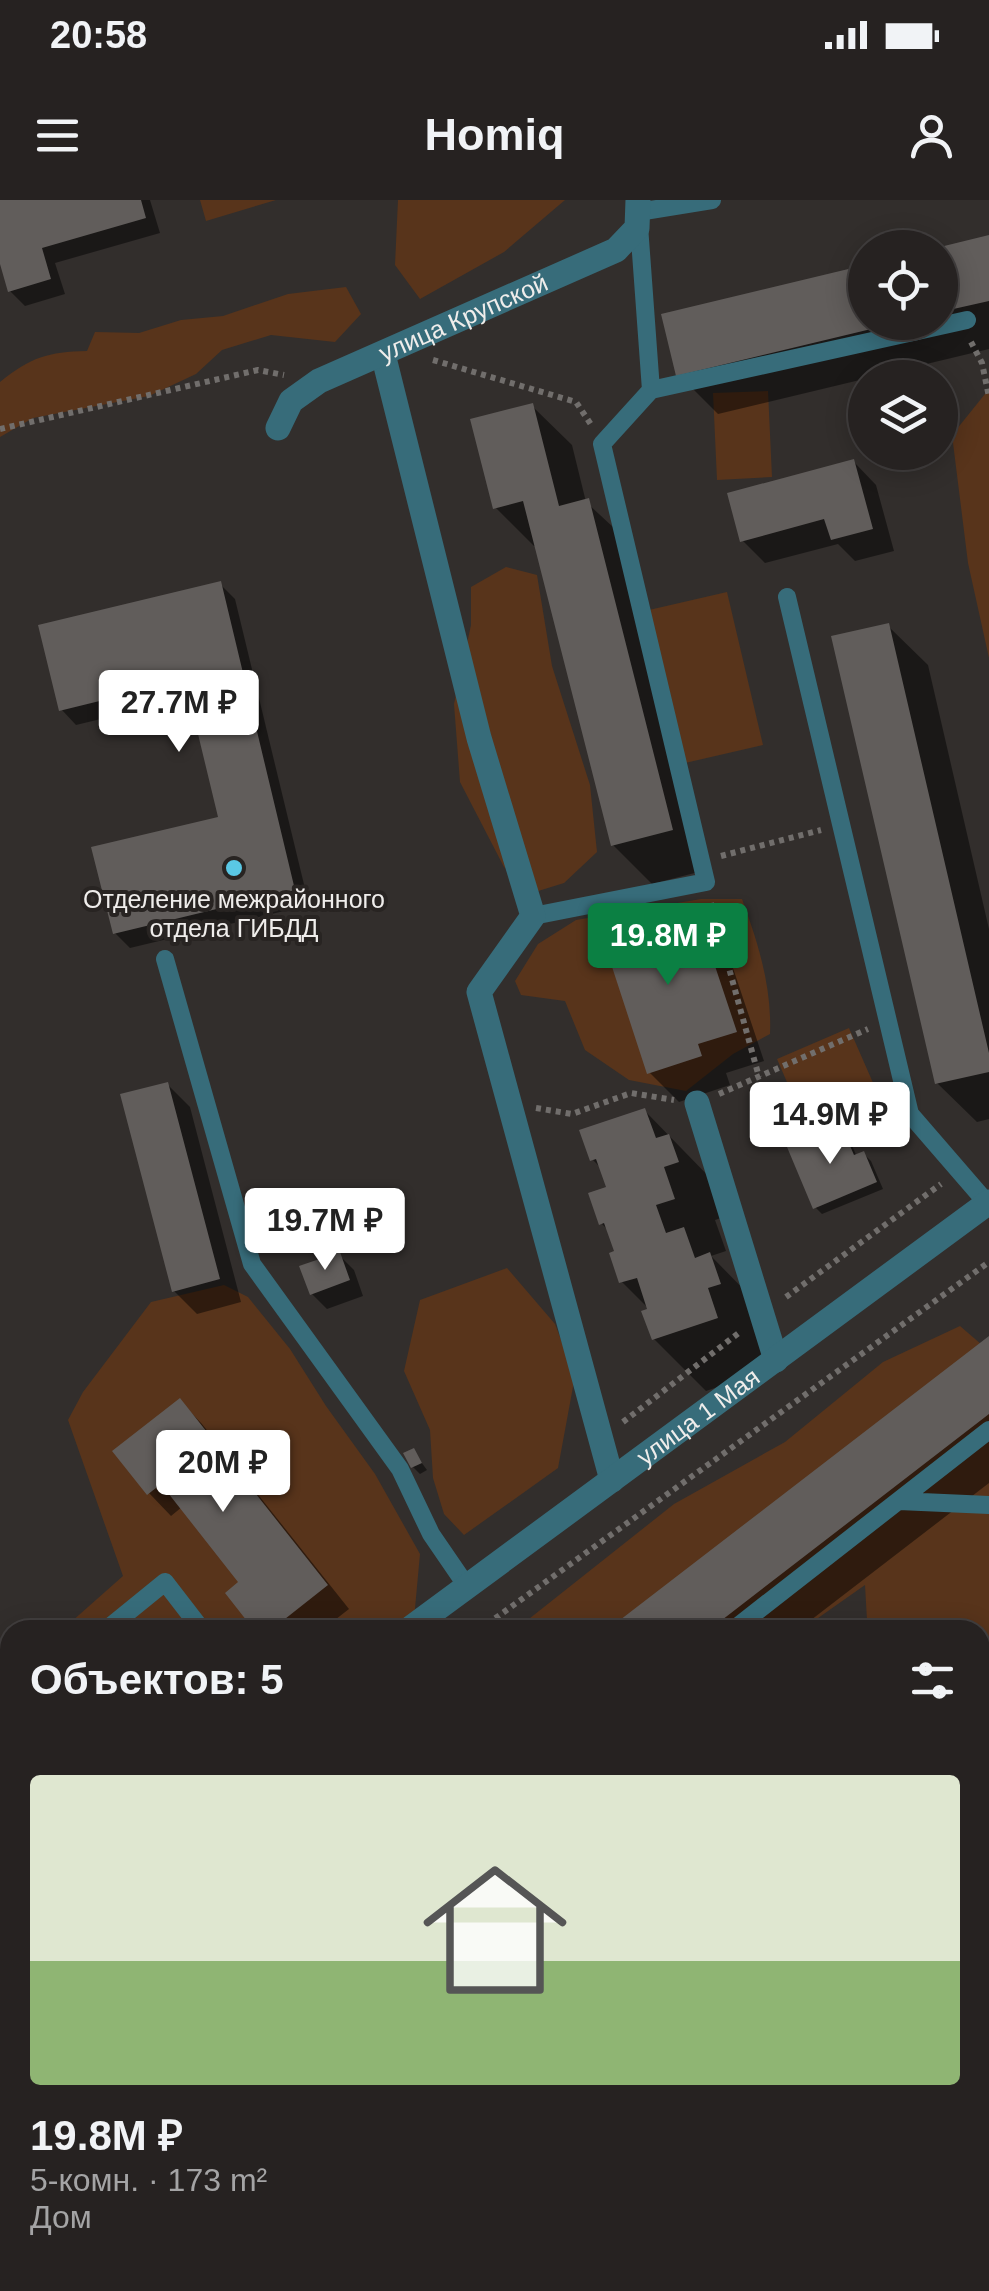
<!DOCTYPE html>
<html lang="ru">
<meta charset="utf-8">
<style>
:root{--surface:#262221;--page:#2e2a2a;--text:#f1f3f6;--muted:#a4a4a5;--line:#423f3f;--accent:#0b8043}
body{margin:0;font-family:Arial,sans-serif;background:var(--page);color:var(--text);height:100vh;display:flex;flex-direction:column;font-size:38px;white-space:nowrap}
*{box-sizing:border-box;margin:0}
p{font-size:32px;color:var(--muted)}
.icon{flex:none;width:55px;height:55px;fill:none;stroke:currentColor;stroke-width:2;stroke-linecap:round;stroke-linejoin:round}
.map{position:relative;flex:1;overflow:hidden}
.details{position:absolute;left:0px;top:1420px;width:990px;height:672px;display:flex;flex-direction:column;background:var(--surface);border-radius:30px 30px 0 0;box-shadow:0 5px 25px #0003,0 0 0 2px var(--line)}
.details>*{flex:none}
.buttons{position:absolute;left:848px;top:30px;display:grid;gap:20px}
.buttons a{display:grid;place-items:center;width:110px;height:110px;border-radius:50%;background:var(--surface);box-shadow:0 5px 25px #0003,0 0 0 2px var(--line);font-size:50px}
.price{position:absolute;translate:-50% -85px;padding:0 22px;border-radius:10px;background:#fff;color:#222;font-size:32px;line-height:65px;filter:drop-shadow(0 2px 5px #0008)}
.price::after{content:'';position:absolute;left:50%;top:60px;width:30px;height:22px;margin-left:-15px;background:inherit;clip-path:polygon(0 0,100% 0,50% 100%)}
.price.active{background:var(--accent);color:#fff}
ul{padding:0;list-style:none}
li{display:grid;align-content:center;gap:20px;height:530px;padding:0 30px}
li span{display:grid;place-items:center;height:310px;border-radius:10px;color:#555}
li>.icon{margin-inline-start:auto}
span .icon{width:180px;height:180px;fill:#fffc;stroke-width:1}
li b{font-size:42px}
h2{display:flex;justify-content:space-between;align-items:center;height:120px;padding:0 30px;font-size:42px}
.status{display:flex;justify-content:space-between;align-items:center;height:70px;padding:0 50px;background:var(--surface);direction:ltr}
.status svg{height:28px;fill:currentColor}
header{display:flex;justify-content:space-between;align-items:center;height:130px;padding:0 30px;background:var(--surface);font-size:45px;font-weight:700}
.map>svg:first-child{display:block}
.green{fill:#58341b}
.shadow{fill:#0007}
.building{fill:#615d5b}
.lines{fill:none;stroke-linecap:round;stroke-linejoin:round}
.path{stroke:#716e6c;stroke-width:6;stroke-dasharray:5 5;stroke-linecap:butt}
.service{stroke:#376c7a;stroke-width:18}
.minor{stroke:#376c7a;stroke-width:25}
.poi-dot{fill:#5ac8e5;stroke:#282422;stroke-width:4}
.labels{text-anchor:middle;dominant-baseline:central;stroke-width:8;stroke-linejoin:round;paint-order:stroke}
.street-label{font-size:25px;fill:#efedeb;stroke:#282422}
.poi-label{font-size:25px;fill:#efedeb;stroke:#282422}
</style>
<div class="status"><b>20:58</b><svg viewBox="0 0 49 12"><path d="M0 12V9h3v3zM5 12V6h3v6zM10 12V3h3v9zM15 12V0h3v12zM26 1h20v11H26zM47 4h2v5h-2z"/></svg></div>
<header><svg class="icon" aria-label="menu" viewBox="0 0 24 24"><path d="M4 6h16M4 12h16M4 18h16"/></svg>Homiq<svg class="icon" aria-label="person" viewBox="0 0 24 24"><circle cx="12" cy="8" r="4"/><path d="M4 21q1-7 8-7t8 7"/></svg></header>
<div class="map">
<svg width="989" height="2091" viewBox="0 0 989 2091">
<rect width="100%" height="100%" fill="#322e2c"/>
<path class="green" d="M200,0H276L206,21Z
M398,0H565L504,52L420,99L395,65Z
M346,87L361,114L335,142L271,135L222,150L196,174L149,196L33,218L0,237V182C31,157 48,152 87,151L95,132L139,133L181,120L223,116L288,94Z
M989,189V458L968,363L952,235Z
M768,191L772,277L717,280L713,193Z
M506,367L537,375L552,466L590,585L597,652L564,683L535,692L504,667L460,582L454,504L471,425V387Z
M727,392L763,545L685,563L649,410Z
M701,699H742C758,743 772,786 770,834L733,854L686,891L629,880L585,850L565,801L521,795L515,781L538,744L576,720Z
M849,828L881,901L809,933L777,859Z
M507,1068L555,1124L575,1176L558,1268L464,1335L444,1314L433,1278L430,1230L404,1171L420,1100Z
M224,1085L248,1097L290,1149L326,1206L375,1274L420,1354L413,1430H62L123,1376L68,1220L83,1192L151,1102Z
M960,1126L989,1151V1613L982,1628L983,1659L989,1663V1931L980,1937V1430H860L867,1420L865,1385L801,1430H515L674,1304L785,1242L883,1162Z
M10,1475V1839L0,1846V1752L7,1735L6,1652L0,1644V1483Z
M527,2082L778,2083L767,2091H527L524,2087Z
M332,2083V2082L484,2083L472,2091H321Z"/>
<path class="shadow" d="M0,0H150L160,33L55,63L65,94L25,106L10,91L0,55Z
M989,38V149L718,214L679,175L865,67V122H940V49Z
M532,206L572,245L586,302L627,340L710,669L652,684L613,645L537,346H534L495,307Z
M854,262L876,285L894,351L855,361L838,344L765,363L742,340Z
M220,384L235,399L309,705L130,748L115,733L221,619L192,497L76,525L61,509Z
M888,426L928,465L989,729V919L977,922L937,883Z
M654,715L664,725L696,715L725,744L764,861L726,873L730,885L679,902L650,873Z
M167,884L190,907L241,1102L197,1114L174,1091Z
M645,911L721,989L730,1015L715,1020L726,1051L711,1056L762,1108L768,1170L706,1191L654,1139L650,1110L622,1082L610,1032L601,1023L609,989L602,969L592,959Z
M840,928L847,934L857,957L864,954L871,961L883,989L822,1014L815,1007Z
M339,1055L354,1070L363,1096L327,1109L312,1094Z
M989,1139V1283L798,1430H611Z
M180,1201L202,1224L349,1409L322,1430H257L242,1383L182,1307L171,1316L149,1293Z
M413,1251L427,1270L420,1274L413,1267Z
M989,1483V1626L980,1632V1490Z
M10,1546V1641L0,1631V1554Z
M989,1764V1911L980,1918V1771Z
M10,1891V2025L0,2033V1899Z
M89,2082H281L270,2091H78Z
M668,2082H771L760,2091H675Z"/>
<path class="building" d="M0,0H141L146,18L42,48L51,79L8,92L0,64Z
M989,35V101L940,112V47Z
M865,65V122L892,124L676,176L661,114Z
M533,203L559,306L589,298L673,630L611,646L523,301L493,309L470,219Z
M854,259L873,329L831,340L824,319L740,342L727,293Z
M221,381L295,690L113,734L91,647L218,617L185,480L59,511L38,425Z
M889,423L989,853V872L935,884L831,436Z
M655,712L659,725L697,712L737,832L698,844L702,856L647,874L600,730Z
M168,882L220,1079L172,1092L120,894Z
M645,908L656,938L669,934L679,962L664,967L675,999L656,1005L666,1033L684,1027L695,1058L710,1052L721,1084L708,1088L718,1118L652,1140L641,1111L647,1109L637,1078L619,1083L609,1053L614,1051L604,1023L599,1025L588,993L606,987L596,959L590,961L579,930Z
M841,925L854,955L864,951L877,982L813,1009L787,947Z
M340,1052L350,1080L310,1095L299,1066Z
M989,1136V1214L709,1430H607Z
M180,1198L328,1385L271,1430H254L225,1393L238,1382L161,1284L147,1295L112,1251Z
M414,1248L422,1263L411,1268L403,1253Z
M989,1480V1558L980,1565V1487Z
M10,1543V1623L0,1630V1551Z
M989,1760V1841L980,1848V1768Z
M10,1888V1957L0,1964V1896Z
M85,2082H190L179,2091H74Z
M944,2082H969L976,2091H934Z"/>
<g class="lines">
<path class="path" d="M971,142L982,163L989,197
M433,160L576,202L592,226
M0,229L258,170L284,175
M721,656L821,630
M711,703L759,877
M719,894L868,829
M536,908L572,914L631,893L674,900
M786,1097L941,984
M623,1222L740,1132
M479,1430L989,1062
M0,1817L10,1809
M0,2084L10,2077
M592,2091L594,2082"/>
<path class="service" d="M712,0L638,12L651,190L967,120
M787,397L910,914L987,1003
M533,716L706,682L602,244L651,190
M165,759L252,1064L400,1269L431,1334L468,1388
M899,1301L989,1305
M106,1430L165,1382L202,1430
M733,1430L989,1230
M0,1517L10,1509
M980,1611L989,1605
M0,1664L10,1677
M980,1921L989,1915
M0,1988L10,1981
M980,2005L989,1998
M543,2082L550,2091
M252,2091L263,2082
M744,2091L756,2082
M868,2091L879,2082"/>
<g class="minor">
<path d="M383,154L479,538L533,716L479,792L612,1280"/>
<path id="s1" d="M278,228L291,201L319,181L616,50L637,28L638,0"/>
<path d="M697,903L776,1160"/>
<path id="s2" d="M408,1430L989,1002"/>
<path d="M0,1754L10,1746"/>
</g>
</g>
<circle class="poi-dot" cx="234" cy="668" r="10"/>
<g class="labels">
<g class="street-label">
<text stroke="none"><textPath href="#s1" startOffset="222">улица Крупской</textPath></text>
<text stroke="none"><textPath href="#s2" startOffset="360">улица 1 Мая</textPath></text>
</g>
<g class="poi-label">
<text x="234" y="699">Отделение межрайонного<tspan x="234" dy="29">отдела ГИБДД</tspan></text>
</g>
</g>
</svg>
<div class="buttons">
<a><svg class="icon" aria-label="locate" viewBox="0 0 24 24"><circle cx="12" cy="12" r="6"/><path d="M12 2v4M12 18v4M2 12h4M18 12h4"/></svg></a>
<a><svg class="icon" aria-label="layers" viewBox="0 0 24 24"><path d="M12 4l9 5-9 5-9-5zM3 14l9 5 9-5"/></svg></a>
</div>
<b class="price" style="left:179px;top:555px">27.7M ₽</b>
<b class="price active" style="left:668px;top:788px">19.8M ₽</b>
<b class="price" style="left:830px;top:967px">14.9M ₽</b>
<b class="price" style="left:325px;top:1073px">19.7M ₽</b>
<b class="price" style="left:223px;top:1315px">20M ₽</b>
<section class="details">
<h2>Объектов: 5<svg class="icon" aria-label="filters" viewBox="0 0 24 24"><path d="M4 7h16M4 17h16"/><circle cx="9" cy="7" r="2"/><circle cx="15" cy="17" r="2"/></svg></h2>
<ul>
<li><span style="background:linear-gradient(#dfe7d0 60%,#8fb573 0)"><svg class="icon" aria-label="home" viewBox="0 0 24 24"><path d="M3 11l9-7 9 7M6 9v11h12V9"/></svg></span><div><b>19.8M ₽</b><p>5-комн. · 173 m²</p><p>Дом</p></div></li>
</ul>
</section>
</div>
